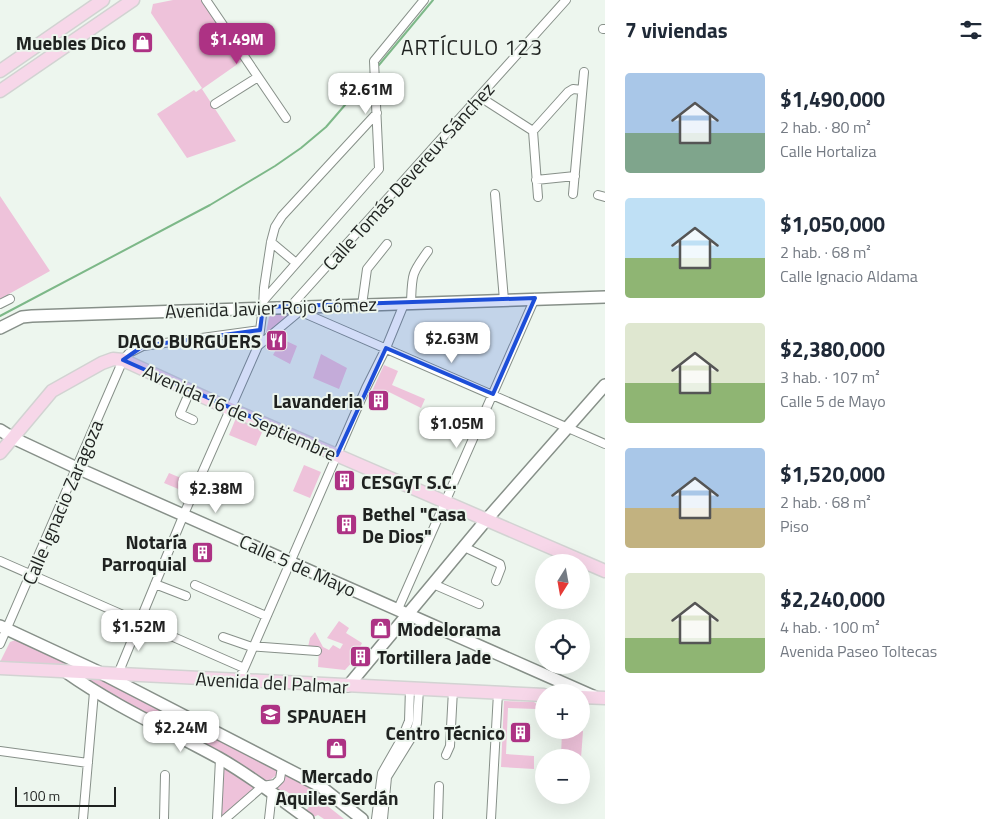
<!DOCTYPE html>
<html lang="es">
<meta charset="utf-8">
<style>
:root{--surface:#fff;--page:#f6f6f7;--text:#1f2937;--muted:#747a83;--accent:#ad3284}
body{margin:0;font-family:"Titillium Web",sans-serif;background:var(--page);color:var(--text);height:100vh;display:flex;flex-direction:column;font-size:19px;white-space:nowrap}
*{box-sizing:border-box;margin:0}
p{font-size:16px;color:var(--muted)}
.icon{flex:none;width:28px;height:28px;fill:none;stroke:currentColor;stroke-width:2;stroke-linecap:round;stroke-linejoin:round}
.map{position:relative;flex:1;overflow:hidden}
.panel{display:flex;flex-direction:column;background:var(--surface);width:400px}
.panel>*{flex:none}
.needle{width:32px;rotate:191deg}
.fabs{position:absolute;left:535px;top:554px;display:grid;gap:10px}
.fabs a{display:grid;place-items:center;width:55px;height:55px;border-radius:50%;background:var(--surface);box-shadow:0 5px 20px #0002;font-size:25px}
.scale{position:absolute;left:15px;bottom:12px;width:101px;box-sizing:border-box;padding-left:5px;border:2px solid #1f2220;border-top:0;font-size:14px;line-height:18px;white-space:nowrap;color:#1f2220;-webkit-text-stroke:4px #edf6ee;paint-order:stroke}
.price{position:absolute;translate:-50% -42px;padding:0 11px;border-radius:10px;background:#fff;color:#222;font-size:16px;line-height:32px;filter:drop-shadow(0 1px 2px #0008)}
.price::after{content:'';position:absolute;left:50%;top:30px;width:15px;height:11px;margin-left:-8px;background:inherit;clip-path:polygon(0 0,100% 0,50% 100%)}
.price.on{background:var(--accent);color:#fff}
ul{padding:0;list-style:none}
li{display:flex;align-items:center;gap:15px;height:125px;padding:0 20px}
li span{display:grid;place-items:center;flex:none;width:140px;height:100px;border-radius:5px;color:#555}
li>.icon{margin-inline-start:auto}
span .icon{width:60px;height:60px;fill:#fffc;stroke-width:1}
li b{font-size:21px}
h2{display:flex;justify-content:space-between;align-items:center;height:60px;padding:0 20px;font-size:21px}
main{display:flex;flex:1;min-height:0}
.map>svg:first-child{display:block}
.green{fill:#eec2da}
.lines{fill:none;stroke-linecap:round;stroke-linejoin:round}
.stream{stroke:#7db888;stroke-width:2}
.street-casing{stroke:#879089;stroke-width:10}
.secondary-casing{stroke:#879089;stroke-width:14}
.primary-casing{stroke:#d2d3d2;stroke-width:15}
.street{stroke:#fff;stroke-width:8}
.secondary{stroke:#fff;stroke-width:11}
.primary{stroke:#f7d7e9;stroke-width:12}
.marked{fill:#1d4ed8;fill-opacity:0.2;stroke:#1d4ed8;stroke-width:4;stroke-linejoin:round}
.labels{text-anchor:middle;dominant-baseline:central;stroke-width:4;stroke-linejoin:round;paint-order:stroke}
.poi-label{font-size:19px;font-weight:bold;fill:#1f2220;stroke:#edf6ee;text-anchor:end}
.street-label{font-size:19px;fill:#1f2220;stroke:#edf6ee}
.quarter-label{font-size:21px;letter-spacing:1px;fill:#1f2220;stroke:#edf6ee}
</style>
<main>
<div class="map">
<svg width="605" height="819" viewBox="0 0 605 819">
<rect width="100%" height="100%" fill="#edf6ee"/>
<path class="green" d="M173,0H201L242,61L202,89L236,141L187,158L157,114L194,90L196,92L202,88L151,13L153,4Z
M0,196L50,271L0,299Z
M270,312L290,313L267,334L266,333Z
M282,339L297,346L290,364L273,355Z
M321,354L347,368L339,389L313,378Z
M384,365L398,371L392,385L425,399L421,408L389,392L386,397L372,391Z
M236,418L263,430L256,446L229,435Z
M304,465L321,472L310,498L293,491Z
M169,473L193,483L188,493L164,483Z
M339,621L349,628L346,633L362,643L360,647L363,650L345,670L318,667L319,649L308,647L310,638L315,632L323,647L329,650L333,645L340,649L343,644L327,638Z
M18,639L74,666L0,662L10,642Z
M97,677L185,723L184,729L181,732L90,685L91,680Z
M504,701L534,702L541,707L540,717H536V709L508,708L506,754L534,756V769L501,767Z
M195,728L273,766L278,771L277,775L267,782L190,737V732Z
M562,730L583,731L581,758L561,757Z
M222,765L257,787L222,819H218Z
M285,773L323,792L315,796L344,819H324L318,815L311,818L302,811L309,808L286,791L278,793L271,787Z"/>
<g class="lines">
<path class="stream" d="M379,65L433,0
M0,316L210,205L275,166L301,148L326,127L370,76"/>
<defs>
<path id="street" d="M206,0L286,118
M566,0L290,307L605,444
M603,29H605
M480,97L533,131
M215,104L258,77
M536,180L575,176
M495,194L504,300
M573,194L584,72
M598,195L605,197
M538,197L533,131L568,92L573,89L582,90
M271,242L296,263
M264,300L379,169L374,61L424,0
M411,303C412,275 411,274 428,251
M0,304L10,299
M362,305L367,269L387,244
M258,346L300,311
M190,391L180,414L193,420
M464,547L500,564L501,568L496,581
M0,561L244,668
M155,584L186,596
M433,584L479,604
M195,585L266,616
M398,609L535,298
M223,637L249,646L317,651
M0,644L123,360L129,353L143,346L260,330
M118,674L184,514L258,346L263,307L264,288L271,242L275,227L282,216L377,113
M239,680L366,388L386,348L404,304
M0,751L88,763
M446,755L450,746L453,690
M83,819L94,692
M164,819L165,775
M217,819L220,759
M225,819L263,786L275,784L280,779L282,767
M269,819L272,792
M376,819L382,773L402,738L409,721L410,688
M383,819L387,777L413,735L417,723L419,689
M438,819L439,786
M491,819L498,693"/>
<path id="secondary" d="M0,328L22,317L32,316L605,297
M0,430L13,438L77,468L595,697
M0,626L101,673L320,786L362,819
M66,672C114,706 168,730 219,758C251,776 279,798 308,819
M348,686L487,519L605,385"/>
<path id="primary" d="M0,71L103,0
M0,91L133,0
M0,453L52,391L102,363L113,359L123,360L230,409L605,571
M0,668L544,695
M581,697L605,698"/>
</defs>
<use href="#street" class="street-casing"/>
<use href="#secondary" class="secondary-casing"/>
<use href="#primary" class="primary-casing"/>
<use href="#street" class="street"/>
<use href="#secondary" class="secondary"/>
<use href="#primary" class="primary"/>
</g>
<path class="marked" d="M535,298L493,394L386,348L337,455L123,360L143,346L260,330L263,307Z"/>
<defs>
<symbol id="shop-square" viewBox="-11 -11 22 22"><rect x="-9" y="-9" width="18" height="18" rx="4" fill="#ad3284" stroke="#edf6ee"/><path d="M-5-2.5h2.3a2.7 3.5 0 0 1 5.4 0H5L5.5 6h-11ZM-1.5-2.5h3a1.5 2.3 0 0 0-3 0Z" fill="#fff"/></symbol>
<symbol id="restaurant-square" viewBox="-11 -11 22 22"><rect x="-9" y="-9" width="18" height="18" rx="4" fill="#ad3284" stroke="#edf6ee"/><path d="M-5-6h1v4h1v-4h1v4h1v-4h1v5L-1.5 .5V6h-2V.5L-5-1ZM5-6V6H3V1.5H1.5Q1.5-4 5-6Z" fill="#fff"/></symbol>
<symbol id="building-square" viewBox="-11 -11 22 22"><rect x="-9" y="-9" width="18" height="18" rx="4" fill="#ad3284" stroke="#edf6ee"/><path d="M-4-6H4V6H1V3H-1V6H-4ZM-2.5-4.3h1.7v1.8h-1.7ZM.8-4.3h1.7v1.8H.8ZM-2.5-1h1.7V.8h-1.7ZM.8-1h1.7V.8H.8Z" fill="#fff"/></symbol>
<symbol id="university-square" viewBox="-11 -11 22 22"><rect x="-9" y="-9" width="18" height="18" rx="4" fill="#ad3284" stroke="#edf6ee"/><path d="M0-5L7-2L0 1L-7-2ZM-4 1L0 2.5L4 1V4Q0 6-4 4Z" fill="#fff"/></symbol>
</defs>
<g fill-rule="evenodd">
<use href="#shop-square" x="130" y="30" width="25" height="25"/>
<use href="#restaurant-square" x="264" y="328" width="25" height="25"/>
<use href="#building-square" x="366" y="388" width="25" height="25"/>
<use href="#building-square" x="332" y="468" width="25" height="25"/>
<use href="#building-square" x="334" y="512" width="25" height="25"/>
<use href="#building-square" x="190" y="540" width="25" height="25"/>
<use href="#shop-square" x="368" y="616" width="25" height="25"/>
<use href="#building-square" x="348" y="644" width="25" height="25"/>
<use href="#university-square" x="258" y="702" width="25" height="25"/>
<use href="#building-square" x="508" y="720" width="25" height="25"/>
<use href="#shop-square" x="324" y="736" width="25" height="25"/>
</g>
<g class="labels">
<g class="poi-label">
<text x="126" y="42">Muebles Dico</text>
<text x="261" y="340">DAGO BURGUERS</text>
<text x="363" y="400">Lavanderia</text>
<text x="361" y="481" text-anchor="start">CESGyT S.C.</text>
<text x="362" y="513" text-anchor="start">Bethel "Casa<tspan x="362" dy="22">De Dios"</tspan></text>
<text x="187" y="541">Notaría<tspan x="187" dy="22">Parroquial</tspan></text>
<text x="397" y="628" text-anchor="start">Modelorama</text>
<text x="377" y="656" text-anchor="start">Tortillera Jade</text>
<text x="287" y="715" text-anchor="start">SPAUAEH</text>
<text x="505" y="732">Centro Técnico</text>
<text x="337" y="775" text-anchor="middle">Mercado<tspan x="337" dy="22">Aquiles Serdán</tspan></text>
</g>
<g class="street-label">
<text transform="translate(408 176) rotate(-48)">Calle Tomás Devereux Sánchez</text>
<text transform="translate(271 307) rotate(-2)">Avenida Javier Rojo Gómez</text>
<text transform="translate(240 412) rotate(24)">Avenida 16 de Septiembre</text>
<text transform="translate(62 502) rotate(-67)">Calle Ignacio Zaragoza</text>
<text transform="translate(298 565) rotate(24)">Calle 5 de Mayo</text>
<text transform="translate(272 682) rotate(3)">Avenida del Palmar</text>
</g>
<g class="quarter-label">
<text x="472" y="47">ARTÍCULO 123</text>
</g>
</g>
</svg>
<div class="fabs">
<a><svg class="needle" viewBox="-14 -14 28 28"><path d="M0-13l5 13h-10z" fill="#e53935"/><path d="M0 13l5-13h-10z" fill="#747a83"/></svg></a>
<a><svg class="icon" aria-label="locate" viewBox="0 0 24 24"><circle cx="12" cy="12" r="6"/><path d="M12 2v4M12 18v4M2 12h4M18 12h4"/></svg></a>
<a>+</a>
<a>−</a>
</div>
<div class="scale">100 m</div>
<b class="price on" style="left:237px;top:65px">$1.49M</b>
<b class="price" style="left:366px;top:115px">$2.61M</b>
<b class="price" style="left:452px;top:364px">$2.63M</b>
<b class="price" style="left:457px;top:449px">$1.05M</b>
<b class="price" style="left:216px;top:514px">$2.38M</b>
<b class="price" style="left:139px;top:652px">$1.52M</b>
<b class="price" style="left:181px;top:753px">$2.24M</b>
</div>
<section class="panel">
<h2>7 viviendas<svg class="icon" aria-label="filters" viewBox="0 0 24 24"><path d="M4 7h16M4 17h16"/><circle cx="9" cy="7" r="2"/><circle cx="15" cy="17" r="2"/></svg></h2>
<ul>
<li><span style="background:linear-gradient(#a9c7e8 60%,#7fa58c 0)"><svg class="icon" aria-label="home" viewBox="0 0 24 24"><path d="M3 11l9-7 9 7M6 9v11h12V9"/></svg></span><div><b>$1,490,000</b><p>2 hab. · 80 m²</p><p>Calle Hortaliza</p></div></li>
<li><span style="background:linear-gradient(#bfe0f5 60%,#8fb573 0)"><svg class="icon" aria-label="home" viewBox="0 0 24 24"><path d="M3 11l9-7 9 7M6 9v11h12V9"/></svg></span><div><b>$1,050,000</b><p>2 hab. · 68 m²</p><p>Calle Ignacio Aldama</p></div></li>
<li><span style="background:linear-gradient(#dfe7d0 60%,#8fb573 0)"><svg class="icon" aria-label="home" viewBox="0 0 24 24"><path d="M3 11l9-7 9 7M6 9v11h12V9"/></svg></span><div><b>$2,380,000</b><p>3 hab. · 107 m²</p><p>Calle 5 de Mayo</p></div></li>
<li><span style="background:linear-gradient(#a9c7e8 60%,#c2b280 0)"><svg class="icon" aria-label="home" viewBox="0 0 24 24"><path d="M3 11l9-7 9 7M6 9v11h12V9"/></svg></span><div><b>$1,520,000</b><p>2 hab. · 68 m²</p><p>Piso</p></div></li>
<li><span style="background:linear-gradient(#dfe7d0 65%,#8fb573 0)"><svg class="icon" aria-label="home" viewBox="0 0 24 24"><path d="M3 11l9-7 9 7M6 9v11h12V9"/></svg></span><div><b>$2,240,000</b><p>4 hab. · 100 m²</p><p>Avenida Paseo Toltecas</p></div></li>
</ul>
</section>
</main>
